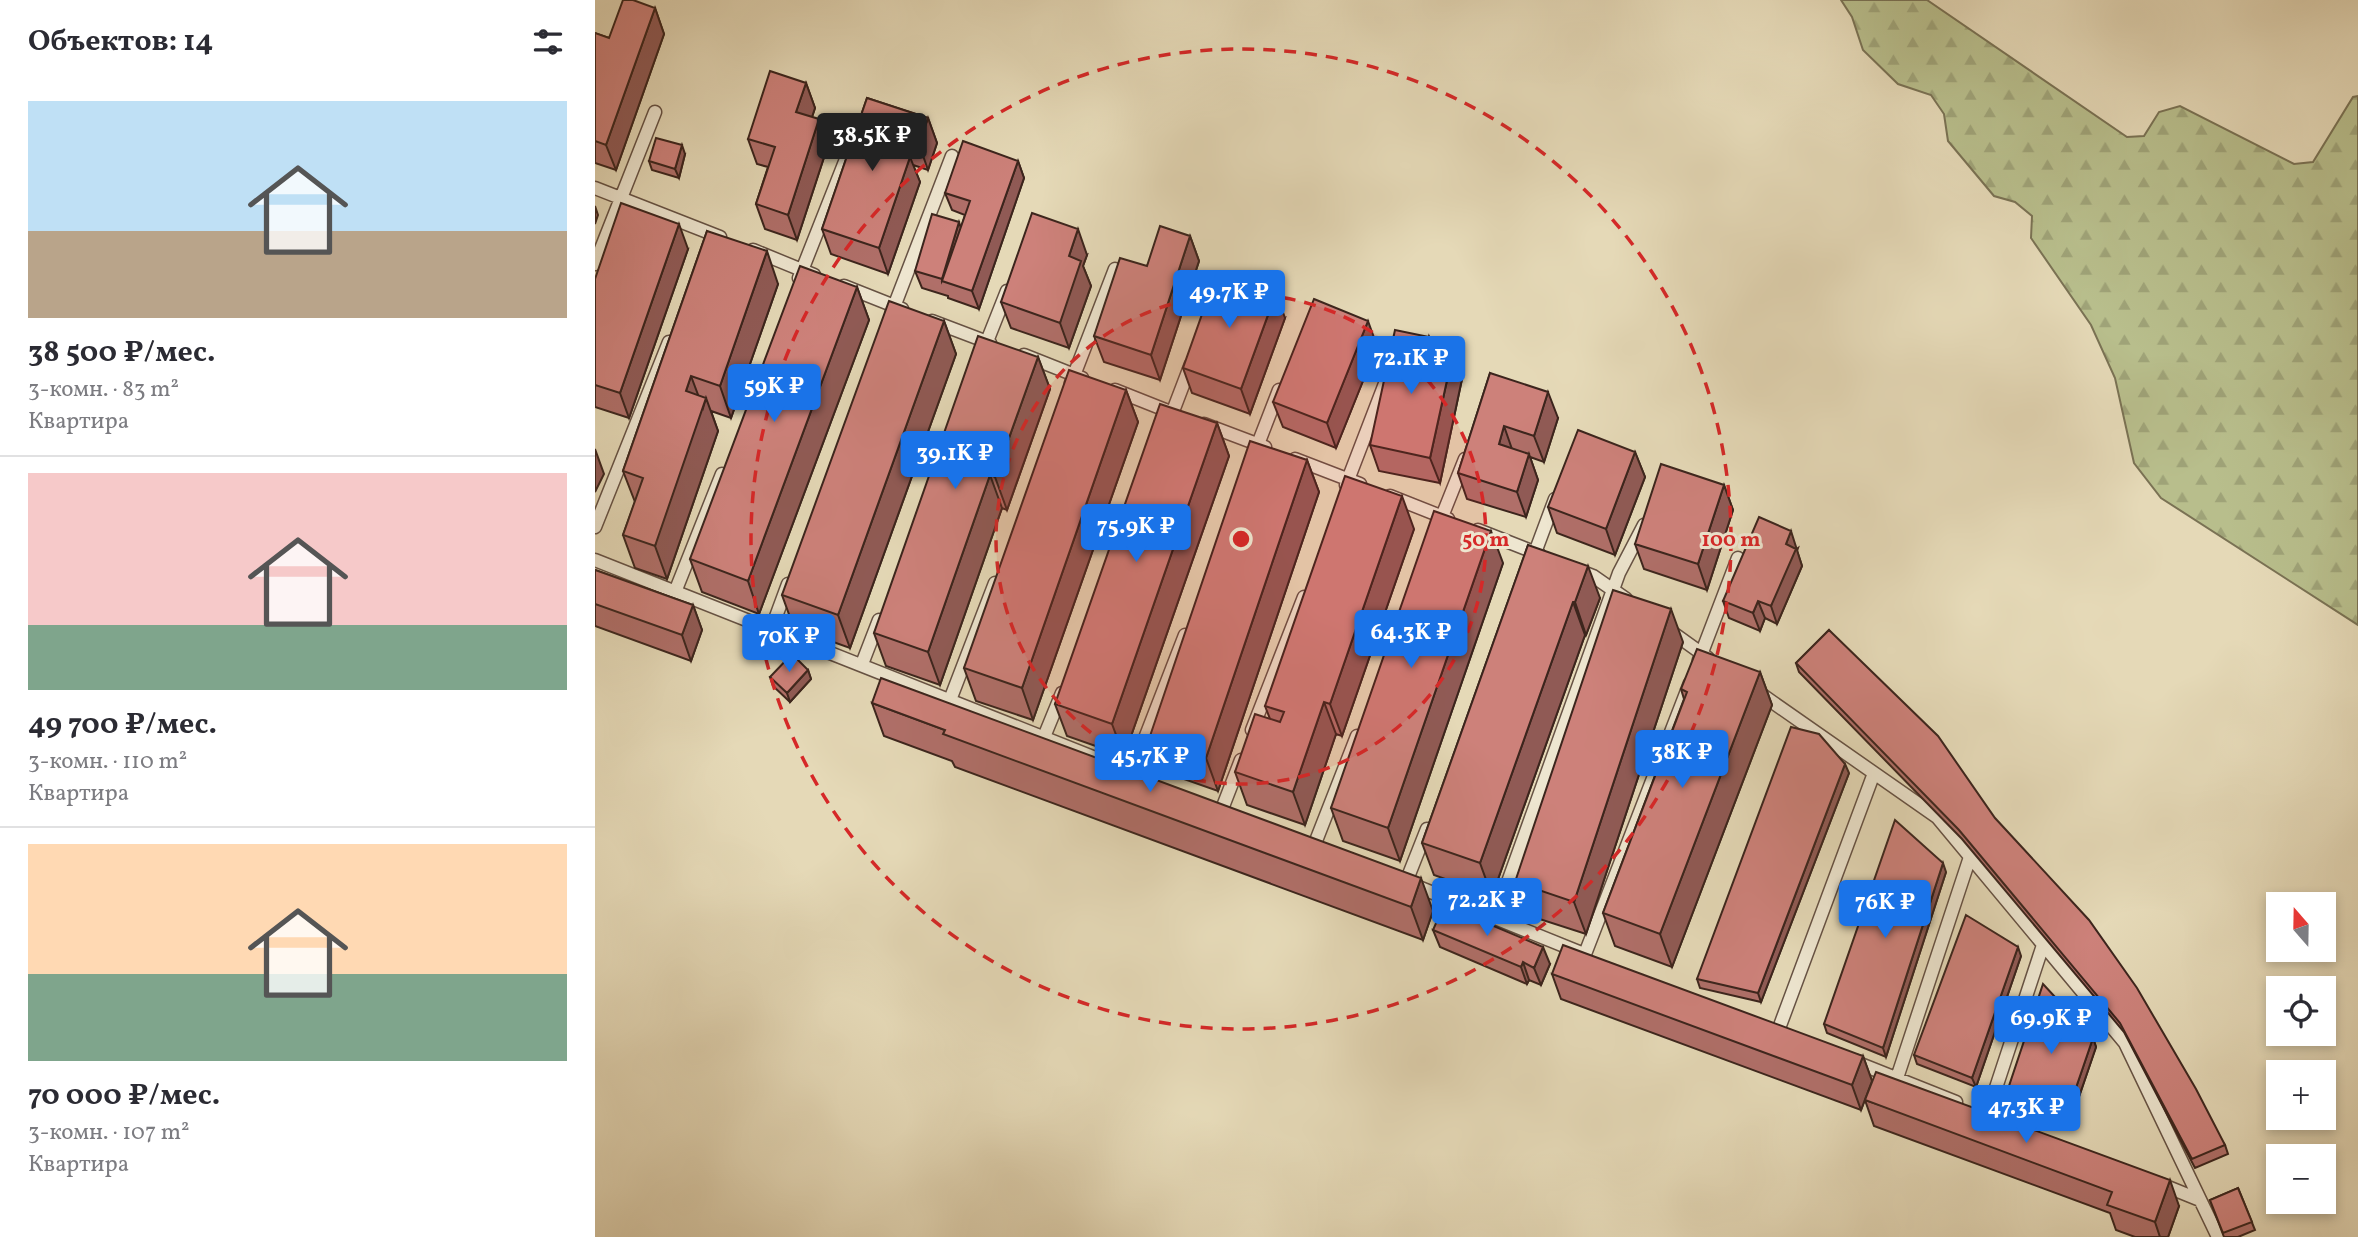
<!DOCTYPE html>
<html lang="ru">
<meta charset="utf-8">
<style>
:root{--surface:#fff;--page:#f7f7f7;--text:#2b2b33;--muted:#7c7c81;--line:#e1e1e2;--accent:#1a73e8}
body{margin:0;font-family:Vollkorn,serif;background:var(--page);color:var(--text);height:100vh;display:flex;flex-direction:column;font-size:26px;white-space:nowrap}
*{box-sizing:border-box;margin:0}
p{font-size:23px;color:var(--muted)}
.icon{flex:none;width:38px;height:38px;fill:none;stroke:currentColor;stroke-width:2;stroke-linecap:round;stroke-linejoin:round}
.map{position:relative;flex:1;overflow:hidden}
.drawer{display:flex;flex-direction:column;background:var(--surface);width:595px}
.drawer>*{flex:none}
.needle{width:46px;rotate:340deg}
.buttons{position:absolute;left:1671px;top:892px;display:grid;gap:14px}
.buttons a{display:grid;place-items:center;width:70px;height:70px;border-radius:0px;background:var(--surface);box-shadow:0 4px 10px #0003;font-size:35px}
.price{position:absolute;translate:-50% -60px;padding:0 16px;border-radius:7px;background:var(--accent);color:#fff;font-size:23px;line-height:46px;filter:drop-shadow(0 2px 4px #0008)}
.price::after{content:'';position:absolute;left:50%;top:42px;width:21px;height:16px;margin-left:-10px;background:inherit;clip-path:polygon(0 0,100% 0,50% 100%)}
.price.selected{background:#222;color:#fff}
ul{padding:0;list-style:none}
li{display:grid;align-content:center;gap:14px;height:371px;padding:0 28px}
li+li{border-top:2px solid var(--line)}
li span{display:grid;place-items:center;height:217px;border-radius:0px;color:#555}
li>.icon{margin-inline-start:auto}
span .icon{width:126px;height:126px;fill:#fffc;stroke-width:1}
li b{font-size:30px}
h2{display:flex;justify-content:space-between;align-items:center;height:84px;padding:0 28px;font-size:30px}
main{display:flex;flex:1;min-height:0}
.map>svg:first-child{display:block}
.forest{fill:url(#forest-firs);stroke:#7a7254;stroke-width:2}
.lines{fill:none;stroke-linecap:round;stroke-linejoin:round}
.lane-casing{stroke:#665244;stroke-width:15}
.lane{stroke:#eee6d0;stroke-width:12}
.wall{fill:#b06f69;stroke:#3c251d;stroke-width:2}
.shaded-wall{fill:#905a55;stroke:#3c251d;stroke-width:2}
.building{fill:#cd817a;stroke:#3c251d;stroke-width:2}
.ring{fill:none;stroke:#d62828;stroke-width:3.5;stroke-dasharray:12 9}
.centre{fill:#d62828;stroke:#eee6d0;stroke-width:3.5}
.ring-label{font-size:21px;text-anchor:middle;font-weight:bold;fill:#d62828;stroke:#eee6d0;stroke-width:6;stroke-linejoin:round;paint-order:stroke}
</style>
<main>
<section class="drawer">
<h2>Объектов: 14<svg class="icon" aria-label="filters" viewBox="0 0 24 24"><path d="M4 7h16M4 17h16"/><circle cx="9" cy="7" r="2"/><circle cx="15" cy="17" r="2"/></svg></h2>
<ul>
<li><span style="background:linear-gradient(#bfe0f5 60%,#b9a48a 0)"><svg class="icon" aria-label="home" viewBox="0 0 24 24"><path d="M3 11l9-7 9 7M6 9v11h12V9"/></svg></span><div><b>38 500 ₽/мес.</b><p>3-комн. · 83 m²</p><p>Квартира</p></div></li>
<li><span style="background:linear-gradient(#f6c9c9 70%,#7fa58c 0)"><svg class="icon" aria-label="home" viewBox="0 0 24 24"><path d="M3 11l9-7 9 7M6 9v11h12V9"/></svg></span><div><b>49 700 ₽/мес.</b><p>3-комн. · 110 m²</p><p>Квартира</p></div></li>
<li><span style="background:linear-gradient(#ffd9b3 60%,#7fa58c 0)"><svg class="icon" aria-label="home" viewBox="0 0 24 24"><path d="M3 11l9-7 9 7M6 9v11h12V9"/></svg></span><div><b>70 000 ₽/мес.</b><p>3-комн. · 107 m²</p><p>Квартира</p></div></li>
</ul>
</section>
<div class="map">
<svg width="1763" height="1237" viewBox="0 0 1763 1237">
<defs>
<pattern id="forest-firs" width="22" height="20" patternUnits="userSpaceOnUse" patternTransform="scale(1.75)"><rect width="22" height="20" fill="#b8be8c"/><path d="M5 1l3.5 6h-7zM16 11l3.5 6h-7z" fill="#9fa378"/></pattern>
</defs>
<rect width="100%" height="100%" fill="#e5d9b7"/>
<filter id="stains"><feTurbulence type="fractalNoise" baseFrequency=".00286" numOctaves="4"/><feColorMatrix values="0 0 0 0 .2 0 0 0 0 .09 0 0 0 0 .02 0 0 0 .5 -.17"/></filter>
<radialGradient id="worn" r=".72"><stop offset=".6" stop-color="#630" stop-opacity="0"/><stop offset="1" stop-color="#630" stop-opacity=".3"/></radialGradient>
<path class="forest" d="M1246,0H1332L1532,137L1549,136L1564,112L1585,106L1699,164L1718,162L1758,97L1763,96V625L1566,498L1539,463L1520,378L1496,325L1436,238L1437,216L1420,202L1399,196L1353,141L1349,114L1336,95L1303,84L1268,50L1257,17Z"/>
<g class="lines">
<defs>
<path id="lane" d="M0,188L125,237
M158,250L219,275
M0,264L60,112
M204,278L253,154
M249,286L307,309
M297,312L357,156
M337,321L395,343
M389,349L412,291
M429,355L487,378
M476,383L520,269
M520,390L578,413
M575,419L596,364
M609,424L670,447
M660,452L684,390
M700,459L765,484
M751,485L791,381
M795,496L853,519
M844,524L870,459
M0,527L74,342
M883,530L944,554
M938,558L960,499
M0,560L503,759
M980,569L998,576L1031,599
M80,592L127,474
M176,630L193,584
M1074,630L1113,658
M1104,660L1143,558
M267,664L284,620
M1163,692L1342,817L1530,1043L1623,1237
M355,700L400,583
M657,730L709,597
M449,737L467,693
M535,777L590,635
M627,809L646,760
M719,846L762,736
M811,882L832,829
M816,884L984,952
M900,918L1024,573L1049,525
M990,954L1095,683
M1183,1031L1279,773
M1258,1061L1361,1102
M1302,1078L1375,857
M1392,1115L1448,945
M1563,1183L1605,1200"/>
</defs>
<use href="#lane" class="lane-casing"/>
<use href="#lane" class="lane"/>
</g>
<path class="wall" d="M60,8L69,34L21,170L0,163V33L14,38Z
M211,83L220,108L217,117L233,145L202,240L170,229L161,204L173,167L162,164L153,139Z
M272,98L333,118L342,143L333,170L318,165L325,182L293,274L236,254L227,229Z
M90,154L84,178L57,170L54,161Z
M423,161L429,178L384,309L353,298V296L327,288L320,271L366,228L370,215L357,210L350,193Z
M112,231L183,284L136,418L116,411L123,431L72,579L40,568L28,535L40,502L28,471Z
M595,236L604,261L565,380L509,362L499,336L552,266Z
M93,249L34,418L0,407V279Z
M492,255L488,266L496,286L474,348L416,328L406,302Z
M262,287L274,320L164,614L107,592L95,559Z
M690,318L655,414L597,393L588,368Z
M349,321L361,354L255,648L199,628L187,595Z
M834,337L838,349L867,379L845,483L784,471L775,445Z
M782,346L741,448L688,427L678,402Z
M443,357L455,389L412,510L407,508L345,685L291,666L279,633Z
M895,373L963,418L949,462L935,457L943,480L931,517L872,499L863,473Z
M531,390L543,422L438,720L381,701L369,668Z
M622,423L634,456L529,756L472,736L460,704Z
M1040,452L1050,477L1020,555L962,533L953,507Z
M712,460L724,492L623,791L566,771L554,739Z
M1129,485L1138,510L1112,590L1049,569L1040,544Z
M819,529L747,736L741,734L710,825L652,805L640,772L675,719L670,706Z
M933,545L1005,598L991,635H990L897,896L839,875L827,843Z
M1203,548L1202,551L1207,566L1182,624L1170,618L1165,631L1134,618L1128,601Z
M908,563L805,861L748,841L736,808Z
M0,570L98,605L107,630L96,661L0,626Z
M1234,630L1630,1145L1633,1154L1600,1168L1529,1032L1367,839L1204,672L1201,663Z
M1088,642L991,934L932,915L920,882Z
M213,670L216,679L195,702L178,686L175,677Z
M1165,672L1177,705L1077,967L1020,946L1008,913L1089,699L1086,689Z
M277,703L838,911L828,940L360,767L357,761L289,736Z
M1254,773L1166,1002L1105,988L1102,979Z
M1351,872L1291,1057L1232,1033L1229,1024Z
M838,930L955,964L946,985L934,980L932,984L845,947Z
M1426,956L1381,1087L1322,1064L1319,1055Z
M957,974L1268,1056L1277,1081L1266,1110L966,999Z
M1498,1038L1501,1047L1475,1123L1415,1101L1412,1092Z
M1270,1100L1584,1206L1573,1237H1540L1521,1230L1515,1213L1279,1126Z
M1643,1188L1660,1230L1643,1237H1629L1615,1200Z"/>
<path class="shaded-wall" d="M60,8L69,34L21,170L11,145Z
M211,83L220,108L210,138L201,112Z
M333,118L342,143L333,170L324,144Z
M224,119L233,145L202,240L193,215Z
M298,136L307,161L293,149Z
M87,145L90,154L84,178L80,169Z
M315,157L325,182L293,274L284,248Z
M423,161L429,178L384,309L377,291Z
M0,206L3,215L0,224Z
M364,222L370,240L347,281V279Z
M84,224L93,249L34,418L25,393Z
M483,229L492,255L488,266L496,286L474,348L465,323L474,256Z
M595,236L604,261L565,380L556,355Z
M172,251L183,284L136,418L125,386Z
M262,287L274,320L164,614L153,581Z
M681,293L690,318L655,414L646,389Z
M349,321L361,354L255,648L243,615Z
M773,321L782,346L741,448L732,423Z
M834,337L843,362L832,348Z
M858,353L867,379L845,483L835,458Z
M443,357L455,389L412,510L400,477Z
M96,376L108,408L111,398L123,431L72,579L60,546L91,391Z
M531,390L543,422L438,720L427,688Z
M953,392L963,418L949,462L939,436Z
M622,423L634,456L529,756L517,724Z
M909,426L918,452L904,444Z
M0,449L9,474L0,492Z
M1040,452L1050,477L1020,555L1011,529Z
M934,454L943,480L931,517L922,492Z
M712,460L724,492L623,791L611,758Z
M395,475L407,508L345,685L333,652Z
M1129,485L1138,510L1112,590L1103,564Z
M807,496L819,529L747,736L735,704Z
M896,531L908,563L805,861L793,828Z
M1196,531L1207,566L1182,624L1176,606L1191,544Z
M993,566L1005,598L991,635L980,602Z
M1163,601L1170,618L1165,631L1158,613Z
M978,602L990,635L897,896L885,863Z
M98,605L107,630L96,661L87,635Z
M1076,609L1088,642L991,934L979,902Z
M213,670L216,679L195,702L192,693Z
M1165,672L1177,705L1077,967L1065,934Z
M729,702L741,734L710,825L698,792Z
M1250,764L1254,773L1166,1002L1163,993Z
M1348,863L1351,872L1291,1057L1288,1048Z
M826,878L838,911L828,940L816,907Z
M948,947L955,964L946,985L939,968Z
M1423,947L1426,956L1381,1087L1377,1078Z
M928,962L934,980L932,984L926,967Z
M1498,1038L1501,1047L1475,1123L1472,1114Z
M1268,1056L1277,1081L1266,1110L1257,1085Z
M1575,1180L1584,1206L1573,1237H1565L1560,1222Z"/>
<path class="building" d="M28,0H38L60,8L11,145L0,141V33L14,38Z
M175,71L211,83L201,112L224,119L193,215L161,204L180,147L153,139Z
M272,98L333,118L324,144L298,136L293,149L315,157L284,248L227,229Z
M61,138L87,145L80,169L54,161Z
M368,141L423,161L377,291L347,281L375,201L350,193Z
M26,203L84,224L25,393L0,385V279Z
M437,213L483,229L474,256L486,261L465,323L406,302Z
M337,214L364,222L347,279L320,271Z
M565,226L595,236L556,355L499,336L525,258L552,266Z
M112,231L172,251L125,386L96,376L91,391L111,398L60,546L28,535L48,478L28,471Z
M205,266L262,287L153,581L95,559Z
M622,272L681,293L646,389L588,368Z
M719,299L773,321L732,423L678,402Z
M294,301L349,321L243,615L187,595Z
M800,330L834,337L832,348L858,353L835,458L775,445Z
M383,336L443,357L400,477L395,475L333,652L279,633Z
M474,370L531,390L427,688L369,668Z
M895,373L953,392L939,436L909,426L904,444L934,454L922,492L863,473Z
M565,404L622,423L517,724L460,704Z
M983,430L1040,452L1011,529L953,507Z
M655,441L712,460L611,758L554,739Z
M1066,464L1129,485L1103,564L1040,544Z
M750,476L807,496L735,704L729,702L698,792L640,772L660,714L685,722L689,712L670,706Z
M839,511L896,531L793,828L736,808Z
M1164,517L1196,531L1191,544L1201,549L1176,606L1163,601L1158,613L1128,601Z
M933,545L993,566L980,602H978L885,863L827,843Z
M0,570L98,605L87,635L0,604Z
M1018,590L1076,609L979,902L920,882Z
M1234,630L1343,736L1400,818L1494,920L1542,988L1601,1089L1630,1145L1597,1159L1525,1023L1364,830L1201,663Z
M1102,649L1165,672L1065,934L1008,913L1092,692L1086,689Z
M197,654L213,670L192,693L175,677Z
M286,678L826,878L816,907L348,734L350,730L277,703Z
M1196,727L1224,734L1250,764L1163,993L1102,979Z
M1300,820L1348,863L1288,1048L1229,1024Z
M849,905L948,947L939,968L928,962L926,967L838,930Z
M1371,915L1423,947L1377,1078L1319,1055Z
M968,945L1268,1056L1257,1085L957,974Z
M1448,984L1498,1038L1472,1114L1412,1092Z
M1281,1072L1575,1180L1560,1222L1512,1205L1517,1192L1270,1100Z
M1643,1188L1657,1222L1628,1233L1615,1200Z"/>
<circle cx="646" cy="539" r="245" fill="#d62828" fill-opacity=".12"/>
<g class="ring">
<circle cx="646" cy="539" r="245"/>
<circle cx="646" cy="539" r="490"/>
</g>
<circle cx="646" cy="539" r="10" class="centre"/>
<g class="ring-label">
<text x="891" y="546">50 m</text>
<text x="1136" y="546">100 m</text>
</g>
<rect width="100%" height="100%" filter="url(#stains)"/>
<rect width="100%" height="100%" fill="url(#worn)"/>
</svg>
<div class="buttons">
<a><svg class="needle" viewBox="-14 -14 28 28"><path d="M0-13l5 13h-10z" fill="#e53935"/><path d="M0 13l5-13h-10z" fill="#7c7c81"/></svg></a>
<a><svg class="icon" aria-label="locate" viewBox="0 0 24 24"><circle cx="12" cy="12" r="6"/><path d="M12 2v4M12 18v4M2 12h4M18 12h4"/></svg></a>
<a>+</a>
<a>−</a>
</div>
<b class="price selected" style="left:277px;top:173px">38.5K ₽</b>
<b class="price" style="left:634px;top:330px">49.7K ₽</b>
<b class="price" style="left:816px;top:396px">72.1K ₽</b>
<b class="price" style="left:179px;top:424px">59K ₽</b>
<b class="price" style="left:360px;top:491px">39.1K ₽</b>
<b class="price" style="left:541px;top:564px">75.9K ₽</b>
<b class="price" style="left:816px;top:670px">64.3K ₽</b>
<b class="price" style="left:194px;top:674px">70K ₽</b>
<b class="price" style="left:1087px;top:790px">38K ₽</b>
<b class="price" style="left:555px;top:794px">45.7K ₽</b>
<b class="price" style="left:892px;top:938px">72.2K ₽</b>
<b class="price" style="left:1290px;top:940px">76K ₽</b>
<b class="price" style="left:1456px;top:1056px">69.9K ₽</b>
<b class="price" style="left:1431px;top:1145px">47.3K ₽</b>
</div>
</main>
